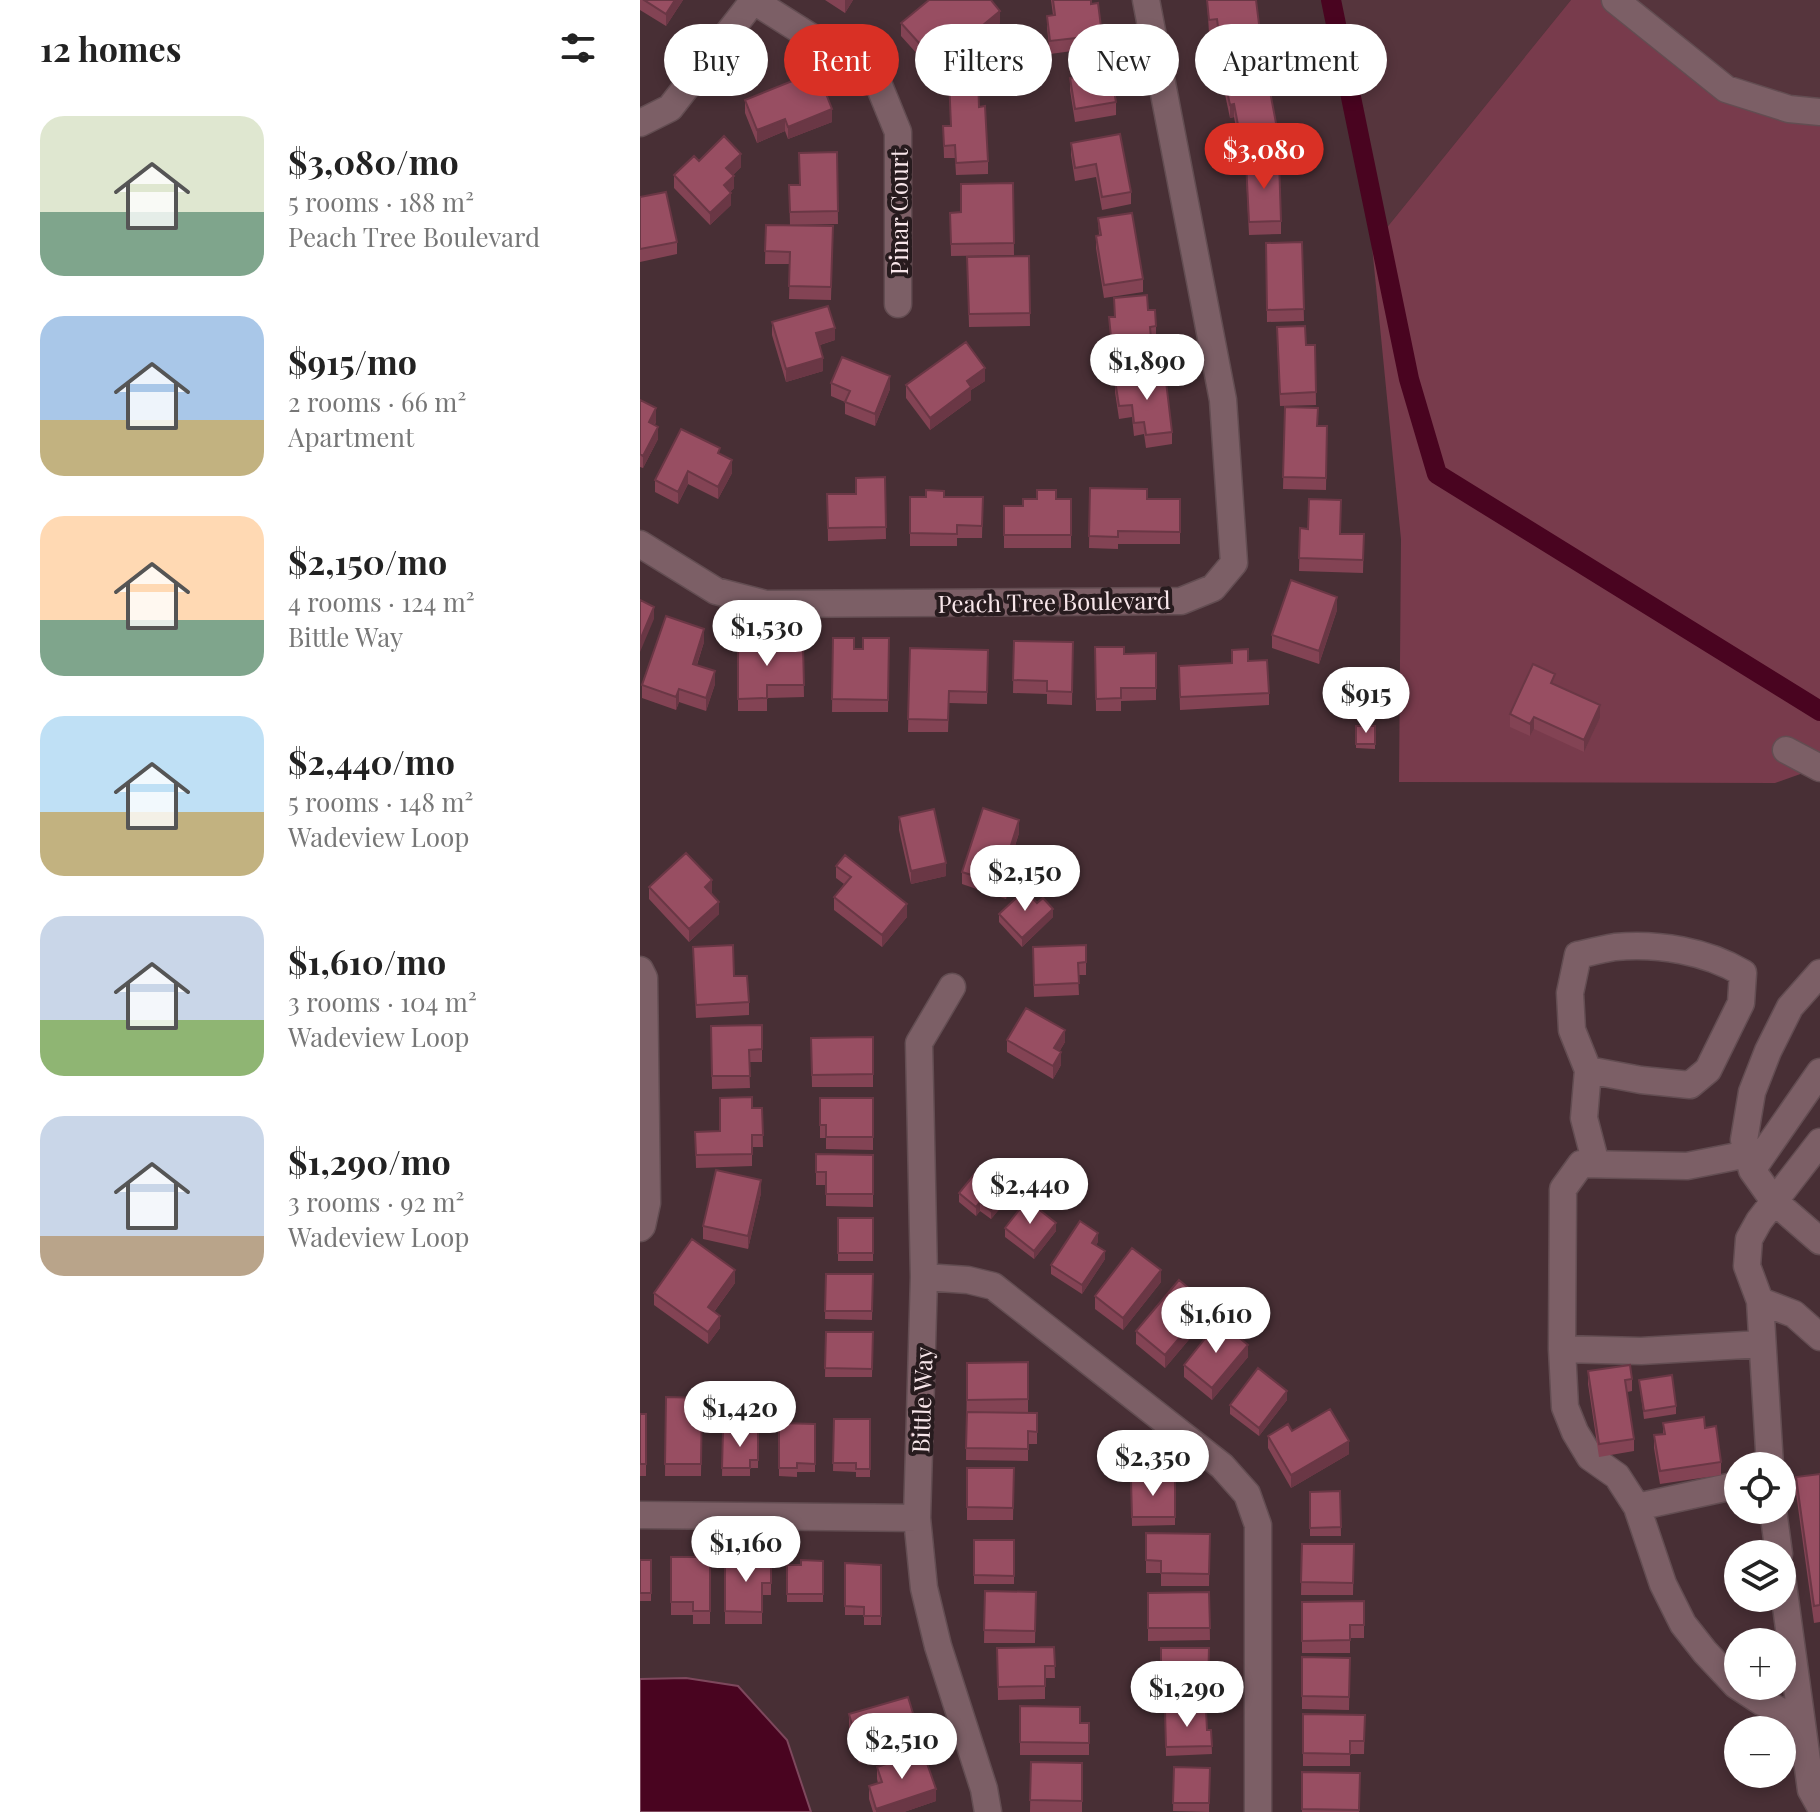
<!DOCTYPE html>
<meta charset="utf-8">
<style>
:root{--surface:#fff;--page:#f2f2f2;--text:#222;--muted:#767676;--accent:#d93025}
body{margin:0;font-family:"Playfair Display",serif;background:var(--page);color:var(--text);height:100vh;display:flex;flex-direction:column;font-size:30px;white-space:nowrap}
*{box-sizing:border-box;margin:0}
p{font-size:26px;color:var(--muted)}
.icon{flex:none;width:44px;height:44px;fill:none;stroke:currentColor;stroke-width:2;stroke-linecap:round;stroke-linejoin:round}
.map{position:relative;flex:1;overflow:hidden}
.sheet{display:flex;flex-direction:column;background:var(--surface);width:640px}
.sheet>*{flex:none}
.top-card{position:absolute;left:24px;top:24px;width:760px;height:72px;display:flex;gap:16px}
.buttons{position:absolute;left:1084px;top:1452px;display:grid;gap:16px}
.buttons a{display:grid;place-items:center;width:72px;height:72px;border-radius:50%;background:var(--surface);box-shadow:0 4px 12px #0003;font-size:40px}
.price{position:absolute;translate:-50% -68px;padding:0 18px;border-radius:28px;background:#fff;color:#222;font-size:26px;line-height:52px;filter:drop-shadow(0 2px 4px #0008)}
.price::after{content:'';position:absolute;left:50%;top:48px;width:24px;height:18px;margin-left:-12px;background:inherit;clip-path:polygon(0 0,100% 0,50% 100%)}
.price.active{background:var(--accent);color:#fff}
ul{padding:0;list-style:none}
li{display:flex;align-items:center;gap:24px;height:200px;padding:0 40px}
li span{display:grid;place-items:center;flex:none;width:224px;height:160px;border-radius:24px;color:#555}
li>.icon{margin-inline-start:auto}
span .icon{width:96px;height:96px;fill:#fffc;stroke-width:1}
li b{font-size:34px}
h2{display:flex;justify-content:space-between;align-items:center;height:96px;padding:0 40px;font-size:34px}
.pill{padding:0 28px;border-radius:36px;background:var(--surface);box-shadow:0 4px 12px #0003;font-size:28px;line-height:72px}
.pill.active{background:var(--accent);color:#fff}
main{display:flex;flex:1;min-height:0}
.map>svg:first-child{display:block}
.built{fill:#56353d}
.green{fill:#783b4c}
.water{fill:#490420;stroke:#7e485d;stroke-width:2}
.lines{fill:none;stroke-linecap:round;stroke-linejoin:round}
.canal{stroke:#490420;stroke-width:20}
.minor-casing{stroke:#634d52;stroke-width:29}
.minor{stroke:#7c5f66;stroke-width:26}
.wall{fill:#834354}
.shaded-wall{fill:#6a3745}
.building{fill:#984e62;stroke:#6a3745;stroke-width:2}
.labels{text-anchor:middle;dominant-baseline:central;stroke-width:8;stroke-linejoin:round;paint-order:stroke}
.street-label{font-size:24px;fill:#f8e6ea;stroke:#271b1e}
</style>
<main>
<section class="sheet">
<h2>12 homes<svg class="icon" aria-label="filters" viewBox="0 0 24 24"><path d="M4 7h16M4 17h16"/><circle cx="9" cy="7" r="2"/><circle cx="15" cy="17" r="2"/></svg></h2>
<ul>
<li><span style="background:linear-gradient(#dfe7d0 60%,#7fa58c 0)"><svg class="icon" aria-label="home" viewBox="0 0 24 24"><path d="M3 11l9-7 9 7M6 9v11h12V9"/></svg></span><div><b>$3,080/mo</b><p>5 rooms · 188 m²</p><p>Peach Tree Boulevard</p></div></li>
<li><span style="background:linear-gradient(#a9c7e8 65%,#c2b280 0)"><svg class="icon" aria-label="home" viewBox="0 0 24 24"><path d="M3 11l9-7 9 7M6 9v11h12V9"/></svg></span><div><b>$915/mo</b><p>2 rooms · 66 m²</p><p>Apartment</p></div></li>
<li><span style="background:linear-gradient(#ffd9b3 65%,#7fa58c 0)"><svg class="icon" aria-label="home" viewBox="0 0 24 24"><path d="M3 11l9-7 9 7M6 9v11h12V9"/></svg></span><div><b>$2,150/mo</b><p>4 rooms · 124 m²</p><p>Bittle Way</p></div></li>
<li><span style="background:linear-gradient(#bfe0f5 60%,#c2b280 0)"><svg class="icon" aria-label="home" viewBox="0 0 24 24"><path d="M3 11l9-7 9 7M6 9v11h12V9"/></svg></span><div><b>$2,440/mo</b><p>5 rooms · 148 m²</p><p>Wadeview Loop</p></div></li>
<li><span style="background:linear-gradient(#c9d6e8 65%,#8fb573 0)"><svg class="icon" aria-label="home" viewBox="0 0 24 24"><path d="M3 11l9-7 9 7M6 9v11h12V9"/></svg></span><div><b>$1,610/mo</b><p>3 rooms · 104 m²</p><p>Wadeview Loop</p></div></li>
<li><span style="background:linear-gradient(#c9d6e8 75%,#b9a48a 0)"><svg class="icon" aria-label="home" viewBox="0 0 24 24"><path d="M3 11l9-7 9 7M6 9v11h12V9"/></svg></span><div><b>$1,290/mo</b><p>3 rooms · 92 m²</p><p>Wadeview Loop</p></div></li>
</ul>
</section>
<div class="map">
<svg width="1180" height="1812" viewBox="0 0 1180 1812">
<rect width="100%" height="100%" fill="#482f35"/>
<path class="built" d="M688,0H931L732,246L729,218Z
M965,0H1180V115L1134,110Z"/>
<path class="green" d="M931,0H965L1088,82L1180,115V767L1135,783L759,782L761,539L732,246Z"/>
<path class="water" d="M46,1678L98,1686L147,1740L171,1812H0V1679Z"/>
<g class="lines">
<path class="canal" d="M691,0L769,379L797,474L1180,711"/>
<defs>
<path id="minor" d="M975,0L1086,89L1149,109L1180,112
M114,1L236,78L258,132V304
M0,123L30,108L114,0
M0,544L76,591L126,604L541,601L573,588L594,563L583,400L506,0
M1146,750L1180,768
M0,970L4,978L7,1203L2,1226L0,1228
M1180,973L1150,1007L1128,1051L1112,1092L1104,1140L1112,1170L1134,1201L1180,1241
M312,987L279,1043L284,1277L277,1518L284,1588L298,1646L344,1789L348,1812
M948,1070L932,1030L930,993L938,955C951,952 963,949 975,947C1018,943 1066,951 1103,973L1101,1003L1068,1070L1050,1085L1001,1080L948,1070L944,1118L956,1164
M1108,1154L1047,1166L941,1164L923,1189L922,1349L1001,1351L1122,1344
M1112,1170L1180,1072
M284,1277L328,1280L353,1286L582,1466L607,1494L618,1525V1812
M1120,1301L1154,1314L1180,1337
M922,1349L925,1407L935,1432L950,1457L977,1476L997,1507L1098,1485
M1130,1466L1120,1301L1107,1266L1109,1239L1119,1221L1180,1142
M997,1507L1023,1584L1043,1624L1065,1652L1096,1685L1122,1702L1161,1721
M1133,1510L1139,1554
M0,1515L277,1518
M1142,1577L1171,1790L1180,1806"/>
</defs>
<use href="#minor" class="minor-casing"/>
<use href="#minor" class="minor"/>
</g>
<path class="wall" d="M0,0H43L26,26L0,10Z
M185,0H213L205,13Z
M411,0H451L462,35V47L410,54L407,28V16L413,15Z
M567,0L620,32L625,45V58L581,62L577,32L569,33Z
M261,23H360L297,76L261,36Z
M438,56L476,102V115L435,122L430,90V78L440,76Z
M583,72L639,139V152L602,159L594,117L590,118L583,85Z
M105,100L192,122L148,139L145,131L117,143L105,113Z
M339,107L348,161V174L316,175L315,158H304L303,126H310Z
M431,143L491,192V204L462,210L456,177L435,181L431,155Z
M197,152L198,224L150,225L149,185H159Z
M59,161L101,167L93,175L94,188L90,192L91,205L70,225L34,188V175Z
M606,174L641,221V234L609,235Z
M373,183L374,255L311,256L310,213L321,212Z
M0,197L37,242V254L0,262Z
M458,218L503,279V292L464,298L456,248V236L459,235Z
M126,225L193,226L191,300L149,299L150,264H125Z
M662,242L664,321L627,322L626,243Z
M389,256L390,326L329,327L327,257Z
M474,298L508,310L516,326V339H511L513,374L485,377L484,368L473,369L469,317H474Z
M132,322L195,340L180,345L183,371L146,382L132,335Z
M637,340L666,345H675L676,405L640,406Z
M475,380L532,432V444L506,448L504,434L494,436L492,417L479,419L475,392Z
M345,381L331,390V400L290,430L266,398V385Z
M191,383L250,389L235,426L205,414V402L191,396Z
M0,400L16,421L15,425L18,439L3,468L0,467Z
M645,407L678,426H687L686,490L643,489Z
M80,454L92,473L78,499L48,484L38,504L15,492V480Z
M245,477L246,539L188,541L187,494H216Z
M450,488L507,499H540V544H478V549L449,548Z
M270,497H343L342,538H317V546H270Z
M416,499H431V548H364V506H383Z
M660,528L701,534H724L723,573L659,571Z
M697,610L679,664L632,648V635Z
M193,638L214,649H223L249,638L248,712H192Z
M374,641L433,642L432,705L407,704V694L373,693Z
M64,642L57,665L75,684L66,711L39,702L36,710L2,698V685Z
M98,642L127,648L163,647L164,697L127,698V711H98Z
M455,647L484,654L516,653V700L481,701V711H456Z
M270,648L348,650L347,704L309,703L308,732H268Z
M608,661L629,693V705L540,710L539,678L592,663Z
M915,685L960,718L944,752L894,729L890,736L870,727V714Z
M716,726H735V749L716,748Z
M259,817L306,876L271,884L259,830Z
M379,833L370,862L373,876L366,899L322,884V872Z
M196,866L267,917L242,947L194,910V897L204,884L196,878Z
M9,887L72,893L79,914L49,942L9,899Z
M397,903L413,917L382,947L359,922V914Z
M446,945V975H438L439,995L394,997L393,960Z
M53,947L94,976L109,1002V1015L56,1018Z
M122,1025V1062H109L110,1088L72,1089L71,1026Z
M233,1037V1087H172L171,1038Z
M367,1040L425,1042L419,1052L421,1065L413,1079L367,1052Z
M180,1098H233V1150L186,1149V1138H180Z
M112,1108H122L123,1147H112V1166L56,1168L55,1132L80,1131Z
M176,1154L233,1155V1207L186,1206V1185H176Z
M355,1175L376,1189L351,1219L340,1211L336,1216L319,1202V1193Z
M121,1193L108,1249L63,1239V1226Z
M198,1218H233V1261H198Z
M365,1228L416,1231L394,1259L365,1237Z
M458,1242L456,1245L465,1259L442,1294L411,1274V1265Z
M186,1274H233L232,1320L185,1319Z
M521,1282L483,1330L455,1309V1296Z
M95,1283L74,1312L80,1328L68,1344L14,1305V1293Z
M568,1317L525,1368L496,1344V1331Z
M186,1332H233L232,1377H185Z
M608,1357L572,1400L544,1377V1365Z
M388,1362V1412H342L397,1413V1444H388V1461L326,1460L327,1363Z
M948,1371L992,1379V1391L987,1392L994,1439V1451L959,1457L948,1384Z
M999,1380L1036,1406V1414L1004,1419Z
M26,1397L62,1398L61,1476H25Z
M647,1400L619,1436L590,1414V1405Z
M0,1414H6V1476H0Z
M194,1419H230V1477H216V1472L193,1471Z
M139,1423L175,1424V1472H157V1477L139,1476Z
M1023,1423L1065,1428L1081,1462V1475L1020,1484L1014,1448V1435L1023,1434Z
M83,1431H118V1468H110V1476H82Z
M652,1431L709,1454L651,1488L628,1448V1436Z
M327,1468H374L373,1520H327Z
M1180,1474V1622L1174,1623L1156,1493V1477Z
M491,1480H535V1525L492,1526Z
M700,1491L701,1536H670V1492Z
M506,1533L570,1534L569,1586H521V1573H506Z
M334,1540H374V1584H334Z
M662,1544H714L713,1595H661Z
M70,1553V1624H53V1615H31V1557H55Z
M0,1560H11V1601H0Z
M85,1560L131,1562V1595H122V1624H85Z
M183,1561V1602H147V1565H161Z
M205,1563L241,1565V1625H224V1615H205Z
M345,1591L396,1592L395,1643H344Z
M569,1592L570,1640L508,1641V1593Z
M724,1601V1638H710V1653H662V1602Z
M414,1647L415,1678H405V1699L358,1700L357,1648Z
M569,1648L568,1700L511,1699V1666L521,1667Z
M662,1657L710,1658L709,1710L662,1709Z
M380,1706L440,1723H449V1755H380Z
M525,1711L567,1730H571L572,1754L526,1756Z
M209,1714L279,1745L219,1763L209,1727Z
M663,1714L725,1715L724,1754H710V1766H663Z
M391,1762L442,1763V1812H390Z
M237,1767L296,1801L264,1812H233L229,1799V1786L238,1783L237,1779Z
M534,1767L570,1768L569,1812L533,1811Z
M662,1772L720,1773L719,1812H662Z"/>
<path class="shaded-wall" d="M35,0H43L26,26V14Z
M205,0H213L205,13Z
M360,11V23L297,76V63Z
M594,104V117L590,118V105Z
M192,109V122L148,139V127Z
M145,119V131L117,143V130Z
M101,154V167L86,181V168Z
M94,176V188L84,197V185Z
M91,193V205L70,225V213Z
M195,328V340L176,346V333Z
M183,358V371L146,382V369Z
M345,368V381L331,390V400L290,430V418L327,381Z
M250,376V389L235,426V414Z
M16,408V421L9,434V422Z
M18,427V439L3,468V456Z
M92,460V473L78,499V487Z
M48,471V484L38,504V492Z
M697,597V610L679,664V651Z
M14,607V619L0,652V640Z
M64,629V642L53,676V664Z
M75,671V684L66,711V698Z
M39,689V702L36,710V697Z
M960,705V718L944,752V740Z
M894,717V729L890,736V724Z
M379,820V833L366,873V861Z
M306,863V876L271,884V871Z
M373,863V876L366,899V886Z
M72,880V893L65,900V887Z
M79,902V914L49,942V929Z
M267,904V917L242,947V935Z
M413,909V917L382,947V938Z
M425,1030V1042L414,1061V1048Z
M421,1052V1065L413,1079V1066Z
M121,1180V1193L108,1249V1236Z
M376,1181V1189L351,1219V1211Z
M340,1202V1211L336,1216V1207Z
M416,1223V1231L394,1259V1251Z
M458,1233V1242L452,1251V1243Z
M465,1251V1259L442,1294V1285Z
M95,1270V1283L68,1320V1307Z
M521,1270V1282L483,1330V1318Z
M568,1304V1317L525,1368V1355Z
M80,1316V1328L68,1344V1332Z
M608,1345V1357L572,1400V1388Z
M647,1391V1400L619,1436V1428Z
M709,1441V1454L651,1488V1475Z
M279,1733V1745L219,1763V1750Z
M296,1789V1801L264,1812H236V1809Z"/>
<path class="building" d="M4,0H35L26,14Z
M289,0H351L360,11L297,63L261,23Z
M413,0H451V4L458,3L462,35L410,41L407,16L415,15Z
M567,0H616L620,32H624L625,45L581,50L577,19L569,20Z
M467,51L476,102L435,109L430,78L442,76L438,56Z
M625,65L639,139L602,146L594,104L590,105L583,72Z
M177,71L192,109L148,127L145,119L117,130L105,100Z
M338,77L339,107L345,106L348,161L316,163L315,145L304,146L303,126H311L309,78Z
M480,134L491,192L462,197L456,164L435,168L431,143Z
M84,136L101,154L86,168L94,176L84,185L91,193L70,213L34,175L54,156L59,161Z
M197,152L198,211L150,212L149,185H160L159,153Z
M639,160L641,221L609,222L606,162Z
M373,183L374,243L311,244L310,213L321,212V184Z
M26,192L37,242L0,249V197Z
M492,213L503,279L464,285L456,236L461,235L458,218Z
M126,225L193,226L191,287L149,286L150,252L125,251Z
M662,242L664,309L627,310L626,243Z
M389,256L390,313L329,314L327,257Z
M507,295L508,310H515L516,326L510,327L513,362L485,365L484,356L473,357L469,317H475L474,298Z
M188,306L195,328L176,333L183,358L146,369L132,322Z
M665,326L666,345H675L676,392L640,394L637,327Z
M326,342L345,368L327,381L331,387L290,418L266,385Z
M202,357L250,376L235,414L205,402L210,391L191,383Z
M525,373L532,432L506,435L504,422L494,423L492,405L479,406L475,380Z
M0,400L16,408L9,422L18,427L3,456L0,454Z
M645,407L678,408L677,426H687L686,478L643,477Z
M41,429L80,448L78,453L92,460L78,487L48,471L38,492L15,480Z
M245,477L246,527L188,528L187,494H216V478Z
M450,488L507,489V499H540V532L478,531V537L449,536Z
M286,490L304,491V497H343L342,526L317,525V534L270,533V497H286Z
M397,490H416V499H431V535H364V506H383V499H397Z
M669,499L701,500L700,534H724L723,560L659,558L660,528L668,529Z
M651,580L697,597L679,651L632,635Z
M0,600L14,607L0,640Z
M26,616L64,629L53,664L75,671L66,698L39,689L36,697L2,685Z
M193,638H214V649H223V638H249L248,700L192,699Z
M127,641V648L163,647L164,685H127V698L98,699V642Z
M374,641L433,642L432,692L407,691V681L373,680Z
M455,647H484V654L516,653V688H481V698L456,699Z
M270,648L348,650L347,692L309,691L308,720L268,719Z
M608,649V661L627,660L629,693L540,697L539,666L592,663V650Z
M893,664L915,674L911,683L960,705L944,740L894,717L890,724L870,714Z
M716,726H735V744H716Z
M343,808L379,820L366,861L373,863L366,886L322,872Z
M294,809L306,863L271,871L259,817Z
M46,853L72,880L65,887L79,902L49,929L9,887Z
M205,855L267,904L242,935L194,897L211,877L196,866Z
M385,890L397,903L403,898L413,909L382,938L359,914Z
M93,945L94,976H107L109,1002L56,1005L53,947Z
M446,945V962L438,963L439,983L394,985L393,947Z
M386,1008L425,1030L414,1048L421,1052L413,1066L367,1040Z
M122,1025V1049L109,1050L110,1076H72L71,1026Z
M233,1037V1074L172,1075L171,1038Z
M112,1097V1108H122L123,1135H112V1154L56,1155L55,1132L80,1131V1098Z
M180,1098H233V1137H186V1125H180Z
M176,1154L233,1155V1194H186V1172H176Z
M342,1165L355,1175L360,1169L376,1181L351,1211L340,1202L336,1207L319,1193Z
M76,1170L121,1180L108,1236L63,1226Z
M387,1200L416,1223L394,1251L365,1228Z
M198,1218H233V1253H198Z
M440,1221L458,1233L452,1243L465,1251L442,1285L411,1265Z
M52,1239L95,1270L68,1307L80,1316L68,1332L14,1293Z
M492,1248L521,1270L483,1318L455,1296Z
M186,1274H233L232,1311H185Z
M539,1280L568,1304L525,1355L496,1331Z
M579,1321L608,1345L572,1388L544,1365Z
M186,1332H233L232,1369L185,1368Z
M388,1362V1399L327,1400V1363Z
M990,1365L992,1379L985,1380L994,1439L959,1444L948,1371Z
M618,1368L647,1391L619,1428L590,1405Z
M1032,1375L1036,1406L1004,1411L999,1380Z
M26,1397L62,1398L61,1464H25Z
M690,1409L709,1441L651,1475L628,1436L648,1424L652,1431Z
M327,1412L397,1413V1432L388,1431V1449L326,1448Z
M0,1414H6V1464H0Z
M1064,1417L1065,1428L1076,1426L1081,1462L1020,1471L1014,1435L1025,1434L1023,1423Z
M194,1419H230V1469H216V1463H193Z
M139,1423L175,1424V1464L157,1463V1468H139Z
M83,1431H118V1460H110V1468H82Z
M327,1468H374L373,1508L327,1507Z
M1180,1474V1605L1174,1606L1156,1477Z
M491,1480H535V1517H492Z
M700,1491L701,1527L670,1528V1492Z
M506,1533L570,1534L569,1574L521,1573V1561L506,1560Z
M334,1540H374V1576L334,1575Z
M662,1544H714L713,1583L661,1582Z
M55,1553H70V1611H53V1602H31V1557H55Z
M122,1558V1562H131V1583H122V1612L85,1611V1560Z
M0,1560H11V1593H0Z
M161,1560L183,1561V1594H147V1565H161Z
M205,1563L241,1565V1616H224V1607L205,1606Z
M345,1591L396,1592L395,1631L344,1630Z
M569,1592L570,1628H508V1593Z
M724,1601V1625H710V1640L662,1641V1602Z
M414,1647L415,1666H405V1686L358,1687L357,1648Z
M521,1648H569L568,1687L511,1686V1666L521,1667Z
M662,1657L710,1658L709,1697L662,1696Z
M268,1697L279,1733L219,1750L209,1714Z
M380,1706L440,1707V1723H449V1743L380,1742Z
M566,1710L567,1730H571L572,1746L526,1747L525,1711Z
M663,1714L725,1715L724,1741H710V1754L663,1753Z
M283,1752L296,1789L236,1809L229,1786L242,1782L237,1767Z
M391,1762L442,1763V1801L390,1800Z
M534,1767L570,1768L569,1803H533Z
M662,1772L720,1773L719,1810L662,1809Z"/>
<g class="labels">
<g class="street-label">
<text transform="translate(258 212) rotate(-90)">Pinar Court</text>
<text transform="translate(414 601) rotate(-1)">Peach Tree Boulevard</text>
<text transform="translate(281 1400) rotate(-88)">Bittle Way</text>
</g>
</g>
</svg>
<div class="buttons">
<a><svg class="icon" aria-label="locate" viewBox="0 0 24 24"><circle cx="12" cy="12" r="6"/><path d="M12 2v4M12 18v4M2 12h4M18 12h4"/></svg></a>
<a><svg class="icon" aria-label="layers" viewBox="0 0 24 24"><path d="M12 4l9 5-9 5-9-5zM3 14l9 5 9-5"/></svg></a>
<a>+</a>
<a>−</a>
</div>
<b class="price active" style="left:624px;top:191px">$3,080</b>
<b class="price" style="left:507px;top:402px">$1,890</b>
<b class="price" style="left:127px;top:668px">$1,530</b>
<b class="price" style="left:726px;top:735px">$915</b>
<b class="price" style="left:385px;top:913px">$2,150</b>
<b class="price" style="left:390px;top:1226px">$2,440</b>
<b class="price" style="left:576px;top:1355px">$1,610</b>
<b class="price" style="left:100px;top:1449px">$1,420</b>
<b class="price" style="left:513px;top:1498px">$2,350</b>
<b class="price" style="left:106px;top:1584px">$1,160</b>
<b class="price" style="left:547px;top:1729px">$1,290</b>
<b class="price" style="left:262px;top:1781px">$2,510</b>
<div class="top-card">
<a class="pill">Buy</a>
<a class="pill active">Rent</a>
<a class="pill">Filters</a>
<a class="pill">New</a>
<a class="pill">Apartment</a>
</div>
</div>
</main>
